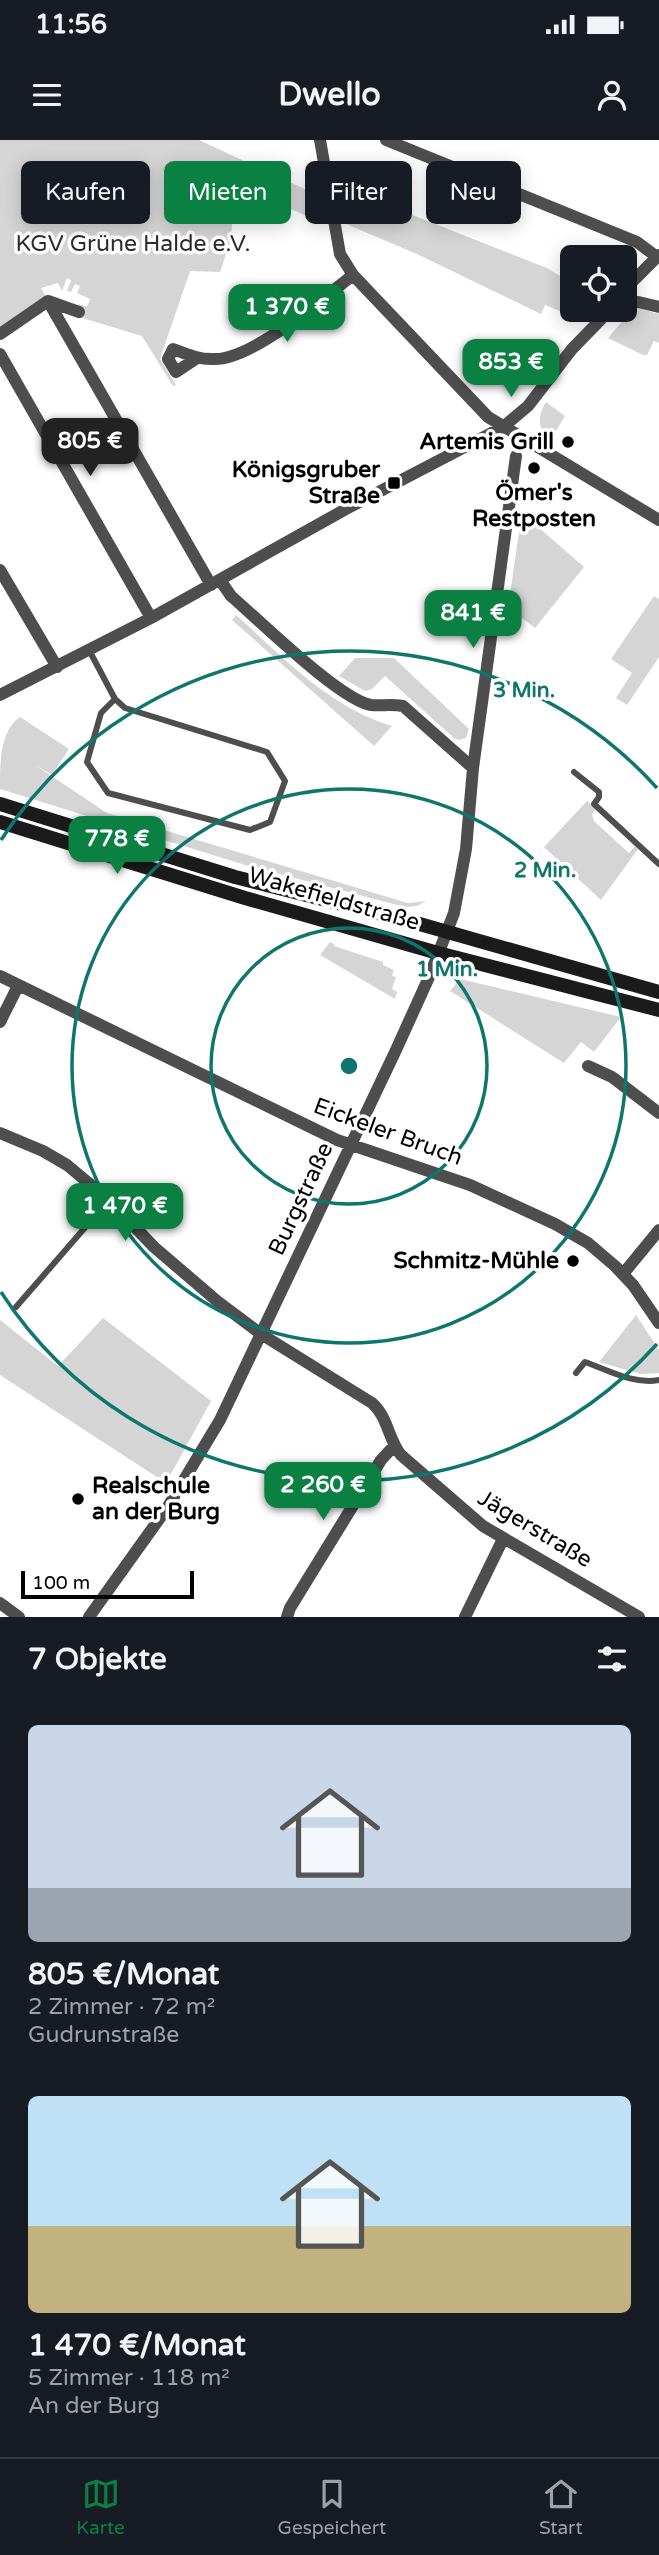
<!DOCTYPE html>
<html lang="de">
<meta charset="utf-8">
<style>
:root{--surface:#171b24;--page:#242831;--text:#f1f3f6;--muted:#9ea1a6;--line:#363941;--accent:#0b8043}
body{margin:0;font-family:"Varela Round",sans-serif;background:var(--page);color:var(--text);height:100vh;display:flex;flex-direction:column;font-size:26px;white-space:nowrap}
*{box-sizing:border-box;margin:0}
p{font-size:23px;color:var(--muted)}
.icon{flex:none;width:38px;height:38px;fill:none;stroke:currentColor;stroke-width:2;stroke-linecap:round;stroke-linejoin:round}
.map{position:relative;height:1477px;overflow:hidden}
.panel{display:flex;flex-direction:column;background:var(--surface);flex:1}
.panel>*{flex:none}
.banner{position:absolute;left:21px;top:21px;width:618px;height:63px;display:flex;gap:14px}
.controls{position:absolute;left:560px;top:105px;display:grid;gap:14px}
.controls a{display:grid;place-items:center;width:77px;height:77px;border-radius:10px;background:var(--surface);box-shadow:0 4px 18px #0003;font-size:35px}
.scale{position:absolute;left:21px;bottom:18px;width:173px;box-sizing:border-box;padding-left:7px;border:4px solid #000;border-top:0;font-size:19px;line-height:24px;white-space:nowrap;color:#000;-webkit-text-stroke:5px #fff;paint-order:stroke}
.price{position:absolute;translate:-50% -60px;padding:0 16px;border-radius:14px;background:var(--accent);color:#fff;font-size:23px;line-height:46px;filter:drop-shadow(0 2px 4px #0008)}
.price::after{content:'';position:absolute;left:50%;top:42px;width:21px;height:16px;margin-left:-10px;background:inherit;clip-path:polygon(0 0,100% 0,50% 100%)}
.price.current{background:#222;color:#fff}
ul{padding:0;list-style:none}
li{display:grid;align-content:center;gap:14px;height:371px;padding:0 28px}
li span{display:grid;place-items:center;height:217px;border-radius:10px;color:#555}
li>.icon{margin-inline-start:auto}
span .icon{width:126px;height:126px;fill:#fffc;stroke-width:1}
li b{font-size:30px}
h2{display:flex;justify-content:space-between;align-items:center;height:84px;padding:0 28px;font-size:30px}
.pill{padding:0 24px;border-radius:10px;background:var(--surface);box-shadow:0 4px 18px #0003;font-size:24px;line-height:63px}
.pill.current{background:var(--accent);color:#fff}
.status{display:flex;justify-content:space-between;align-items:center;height:49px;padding:0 35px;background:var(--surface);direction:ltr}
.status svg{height:19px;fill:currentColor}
header{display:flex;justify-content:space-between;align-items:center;height:91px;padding:0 28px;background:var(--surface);font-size:32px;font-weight:700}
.tabs{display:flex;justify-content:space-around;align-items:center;height:98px;border-top:2px solid var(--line);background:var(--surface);font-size:19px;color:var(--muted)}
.tabs a{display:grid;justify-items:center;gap:4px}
.tabs .current{color:var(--accent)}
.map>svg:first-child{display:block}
.green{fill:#d5d5d5}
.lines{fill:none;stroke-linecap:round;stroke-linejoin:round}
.service{stroke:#4e4e4e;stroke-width:6}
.minor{stroke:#4e4e4e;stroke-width:12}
.secondary{stroke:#1b1b1b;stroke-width:14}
.ring{fill:none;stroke:#0f766e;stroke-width:3.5}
.poi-dot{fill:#000;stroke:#fff;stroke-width:2.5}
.labels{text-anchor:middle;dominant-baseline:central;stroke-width:7;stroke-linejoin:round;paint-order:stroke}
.park-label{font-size:23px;fill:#2c2c2c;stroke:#fff}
.poi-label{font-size:23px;font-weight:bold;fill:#000;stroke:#fff;text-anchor:end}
.street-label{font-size:23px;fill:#000;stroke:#fff}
.centre{fill:#0f766e;stroke:#fff;stroke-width:3.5}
.ring-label{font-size:21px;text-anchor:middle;font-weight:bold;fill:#0f766e;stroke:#fff;stroke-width:7;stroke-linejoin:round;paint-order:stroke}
</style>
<div class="status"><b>11:56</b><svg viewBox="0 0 49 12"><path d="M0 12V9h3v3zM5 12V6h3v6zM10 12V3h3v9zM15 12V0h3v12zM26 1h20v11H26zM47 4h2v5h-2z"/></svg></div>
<header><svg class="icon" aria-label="menu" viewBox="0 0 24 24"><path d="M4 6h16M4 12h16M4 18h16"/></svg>Dwello<svg class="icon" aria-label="person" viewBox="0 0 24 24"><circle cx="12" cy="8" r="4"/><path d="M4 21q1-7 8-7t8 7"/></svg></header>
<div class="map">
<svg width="659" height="1477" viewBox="0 0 659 1477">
<rect width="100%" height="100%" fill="#fff"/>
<path class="green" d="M0,0H199L320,56V82L234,44L231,104L234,108H228L220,132L190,131L160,219L176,245L173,246L142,196L66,173H76L79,164L87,167L90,159L77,153L80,146L75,144L71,152L67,151L71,140L67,138L62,151L58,143L41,148L46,157L0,189Z
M392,67L547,128L572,143V170H590L582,180L545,165L541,174L419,115L344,83L343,74L346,72V68L383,84Z
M631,166L659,174V203L654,201L647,215H643L608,198L621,183Z
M546,262L565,276L551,299C537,289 537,276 546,262Z
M520,386H537L584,427L535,488L508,467Z
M654,456L659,459V517L627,565L616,558L632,533L611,519Z
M236,475C284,518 329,567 392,586L374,606L232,480Z
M355,518H394L469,589L466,598L459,600L454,598L385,536L372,549L365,551L339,536Z
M20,577L69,609L52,635L35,625L107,673L408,763L426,761L417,766L405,767L245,725L0,649C0,622 0,591 20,577Z
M587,661L596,669L592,674L594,681L629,713L635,706L638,709L601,760L544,707Z
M330,802L334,804V806L383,822V825L394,830L392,836L396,837L392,849L397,852L395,859L320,815Z
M460,839L621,877L594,912L581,902L564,923L450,851Z
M636,1175L659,1210V1233L640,1234L599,1222Z
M103,1178L211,1261L166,1343L0,1235V1180L58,1226Z"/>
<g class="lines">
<path class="service" d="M89,510L115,559L125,568L267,612L285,641L270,682L250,690L108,653L87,622L101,573L115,559
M574,632L599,652V657L594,664L659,724
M16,1167L109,1060
M576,1233L585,1222C608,1230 634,1245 659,1240"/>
<path class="minor" d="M320,0L340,114L353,135L488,277L659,380
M386,0L637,102L657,117
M625,149L659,115
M625,155L634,161L659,167
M48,161L211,445
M0,194L48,161L79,172
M0,214L151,478
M197,218L176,232L168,219L173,209C186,214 200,220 215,219C253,219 322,159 353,135
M0,430L57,527
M220,440L231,456C259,480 340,560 371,565C381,566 391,564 403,566L473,628
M0,555L151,478L346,369L503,287L528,266L572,209L610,170
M0,836L337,1000L470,1045L555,1084L588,1103L615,1126L633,1145L659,1183
M0,882L18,846
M588,926L612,937L659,973
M0,993L43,1011L67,1025L109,1060L154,1107L217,1161L261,1194L372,1263C388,1277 388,1299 401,1315L483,1386L639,1477
M623,1134L659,1090
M0,1463L19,1477
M89,1477L167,1368L220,1280L396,910L430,835L454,773L466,709L473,628L516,316
M287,1477L290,1468L381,1320L394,1306
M465,1477L503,1399"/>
<path class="secondary" d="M0,664L235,737L409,781L659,852
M0,682L245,758L438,813L659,870"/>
</g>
<g class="ring">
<circle cx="349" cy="926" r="138"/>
<circle cx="349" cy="926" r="277"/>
<path d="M657 1204A415 415 0 0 1 1 1152M1 700A415 415 0 0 1 657 648"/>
</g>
<g class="poi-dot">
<circle cx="568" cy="302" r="7"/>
<circle cx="534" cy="328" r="7"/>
<rect x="387" y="336" width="14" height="14" rx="3.5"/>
<circle cx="573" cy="1121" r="7"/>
<circle cx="78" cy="1359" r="7"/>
</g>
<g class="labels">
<g class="park-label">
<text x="133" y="104">KGV Grüne Halde e.V.</text>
</g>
<g class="poi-label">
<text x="554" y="302">Artemis Grill</text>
<text x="380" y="330">Königsgruber<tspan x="380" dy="26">Straße</tspan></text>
<text x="534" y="353" text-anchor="middle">Ömer's<tspan x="534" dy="26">Restposten</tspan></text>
<text x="559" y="1121">Schmitz-Mühle</text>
<text x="92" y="1346" text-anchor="start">Realschule<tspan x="92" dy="26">an der Burg</tspan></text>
</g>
<g class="street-label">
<text transform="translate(334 759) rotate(16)">Wakefieldstraße</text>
<text transform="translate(388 992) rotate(20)">Eickeler Bruch</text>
<text transform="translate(301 1059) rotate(-65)">Burgstraße</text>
<text transform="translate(535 1389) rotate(31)">Jägerstraße</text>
</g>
</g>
<circle cx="349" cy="926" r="10" class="centre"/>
<g class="ring-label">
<text x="524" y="557">3 Min.</text>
<text x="545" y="737">2 Min.</text>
<text x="447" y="836">1 Min.</text>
</g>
</svg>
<div class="controls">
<a><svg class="icon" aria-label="locate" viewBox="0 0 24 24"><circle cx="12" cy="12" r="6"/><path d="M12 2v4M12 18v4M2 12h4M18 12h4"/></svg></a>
</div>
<div class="scale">100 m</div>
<b class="price" style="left:287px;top:204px">1 370 €</b>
<b class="price" style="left:511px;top:259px">853 €</b>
<b class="price current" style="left:90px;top:338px">805 €</b>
<b class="price" style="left:473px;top:510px">841 €</b>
<b class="price" style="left:117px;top:736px">778 €</b>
<b class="price" style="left:125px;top:1103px">1 470 €</b>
<b class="price" style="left:323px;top:1382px">2 260 €</b>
<div class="banner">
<a class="pill">Kaufen</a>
<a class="pill current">Mieten</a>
<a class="pill">Filter</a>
<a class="pill">Neu</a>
</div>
</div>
<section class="panel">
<h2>7 Objekte<svg class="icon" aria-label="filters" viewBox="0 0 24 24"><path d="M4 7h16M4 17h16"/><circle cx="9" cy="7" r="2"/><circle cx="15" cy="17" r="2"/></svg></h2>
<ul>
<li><span style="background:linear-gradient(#c9d6e8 75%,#9aa5b1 0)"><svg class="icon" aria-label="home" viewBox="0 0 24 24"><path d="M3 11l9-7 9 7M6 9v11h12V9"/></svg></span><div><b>805 €/Monat</b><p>2 Zimmer · 72 m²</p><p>Gudrunstraße</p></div></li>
<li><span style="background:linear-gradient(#bfe0f5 60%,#c2b280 0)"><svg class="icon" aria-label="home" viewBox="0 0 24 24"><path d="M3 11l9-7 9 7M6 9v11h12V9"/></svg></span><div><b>1 470 €/Monat</b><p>5 Zimmer · 118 m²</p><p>An der Burg</p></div></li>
</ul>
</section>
<nav class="tabs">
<a class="current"><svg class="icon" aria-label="map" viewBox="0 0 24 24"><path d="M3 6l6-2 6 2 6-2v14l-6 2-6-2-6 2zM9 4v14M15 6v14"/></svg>Karte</a>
<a><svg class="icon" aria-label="saved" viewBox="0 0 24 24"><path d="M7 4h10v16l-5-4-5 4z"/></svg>Gespeichert</a>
<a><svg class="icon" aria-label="home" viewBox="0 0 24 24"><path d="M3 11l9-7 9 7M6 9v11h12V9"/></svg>Start</a>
</nav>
